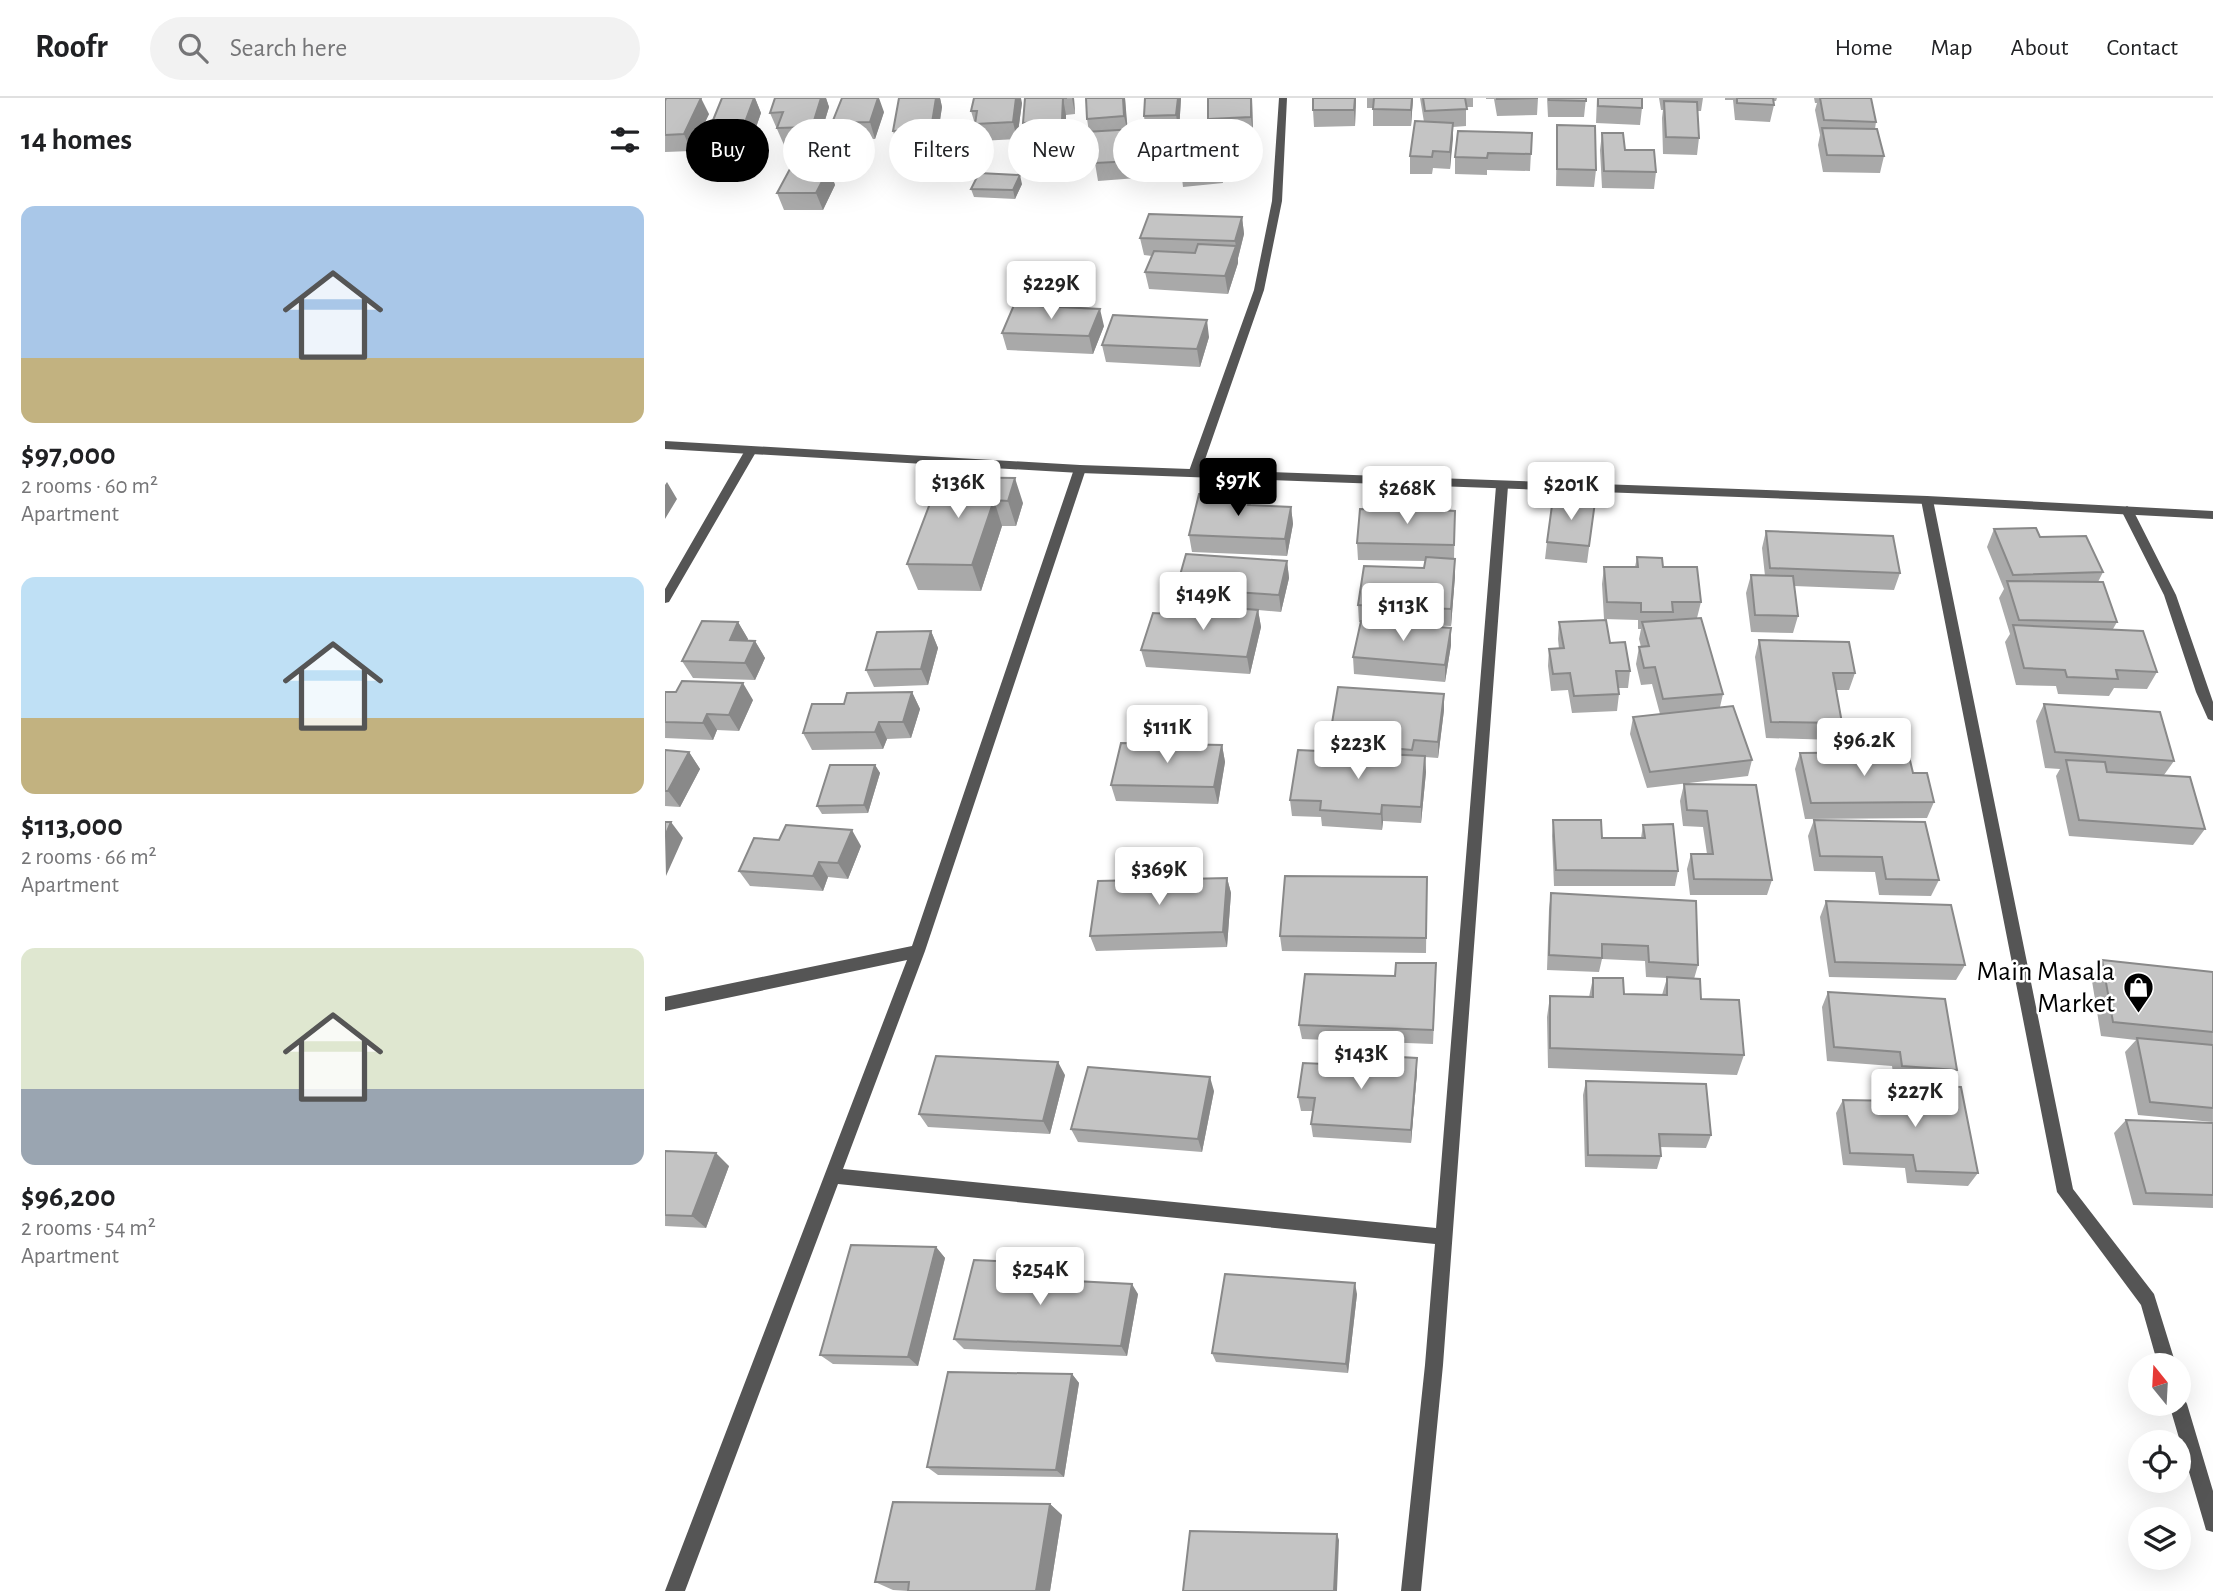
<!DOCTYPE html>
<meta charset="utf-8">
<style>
:root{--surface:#fff;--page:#f2f2f2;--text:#202124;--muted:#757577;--line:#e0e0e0;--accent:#000}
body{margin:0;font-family:"Alegreya Sans",sans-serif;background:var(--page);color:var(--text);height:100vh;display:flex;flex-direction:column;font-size:26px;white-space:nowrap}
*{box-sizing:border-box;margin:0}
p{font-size:23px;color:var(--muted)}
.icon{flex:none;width:38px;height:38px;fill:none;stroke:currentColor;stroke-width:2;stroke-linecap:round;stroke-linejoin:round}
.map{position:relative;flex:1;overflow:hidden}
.details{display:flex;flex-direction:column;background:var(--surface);width:665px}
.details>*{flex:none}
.hud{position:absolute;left:21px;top:21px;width:665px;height:63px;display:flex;gap:14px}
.needle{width:46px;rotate:342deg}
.controls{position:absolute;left:1463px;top:1255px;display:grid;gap:14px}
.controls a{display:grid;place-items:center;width:63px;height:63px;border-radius:50%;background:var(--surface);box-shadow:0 7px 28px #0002;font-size:35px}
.price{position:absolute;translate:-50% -60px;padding:0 16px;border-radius:7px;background:#fff;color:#222;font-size:23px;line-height:46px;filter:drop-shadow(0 2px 4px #0008)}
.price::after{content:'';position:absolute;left:50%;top:42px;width:21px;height:16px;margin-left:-10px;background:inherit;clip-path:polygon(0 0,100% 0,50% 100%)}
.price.on{background:var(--accent);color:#fff}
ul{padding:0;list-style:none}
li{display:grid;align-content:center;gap:14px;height:371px;padding:0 21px}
li span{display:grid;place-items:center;height:217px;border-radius:14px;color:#555}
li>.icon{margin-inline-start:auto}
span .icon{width:126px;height:126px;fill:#fffc;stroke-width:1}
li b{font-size:30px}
h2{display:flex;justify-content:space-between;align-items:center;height:84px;padding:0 21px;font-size:30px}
.pill{padding:0 24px;border-radius:32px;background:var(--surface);box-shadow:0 7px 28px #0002;font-size:24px;line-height:63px}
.pill.on{background:var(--accent);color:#fff}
header{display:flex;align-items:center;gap:42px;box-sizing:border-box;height:98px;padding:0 35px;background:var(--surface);border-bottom:2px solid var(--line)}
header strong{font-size:33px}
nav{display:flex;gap:38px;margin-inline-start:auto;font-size:24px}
.search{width:490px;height:63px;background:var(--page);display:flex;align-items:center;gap:18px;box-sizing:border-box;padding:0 24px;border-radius:38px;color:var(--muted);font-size:26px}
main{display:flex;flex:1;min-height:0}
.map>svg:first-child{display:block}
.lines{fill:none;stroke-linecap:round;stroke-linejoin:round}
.minor{fill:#555;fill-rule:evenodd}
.tertiary{fill:#555;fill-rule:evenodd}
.wall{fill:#a9a9a9}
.shaded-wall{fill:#898989}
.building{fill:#c4c4c4;stroke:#898989;stroke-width:2}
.labels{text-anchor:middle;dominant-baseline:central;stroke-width:5;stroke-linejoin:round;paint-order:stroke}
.poi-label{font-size:28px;fill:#000;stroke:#fff;text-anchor:end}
</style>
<header>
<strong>Roofr</strong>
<div class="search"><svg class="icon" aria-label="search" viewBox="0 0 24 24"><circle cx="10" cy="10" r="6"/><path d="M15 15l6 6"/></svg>Search here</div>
<nav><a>Home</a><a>Map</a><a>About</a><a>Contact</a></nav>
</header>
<main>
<section class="details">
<h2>14 homes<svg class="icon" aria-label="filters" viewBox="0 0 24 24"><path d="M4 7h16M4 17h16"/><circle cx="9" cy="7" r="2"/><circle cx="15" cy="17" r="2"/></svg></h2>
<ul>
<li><span style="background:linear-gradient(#a9c7e8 70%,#c2b280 0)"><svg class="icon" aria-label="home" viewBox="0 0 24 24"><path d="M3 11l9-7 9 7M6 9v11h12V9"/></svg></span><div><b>$97,000</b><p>2 rooms · 60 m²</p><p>Apartment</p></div></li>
<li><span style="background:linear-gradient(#bfe0f5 65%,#c2b280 0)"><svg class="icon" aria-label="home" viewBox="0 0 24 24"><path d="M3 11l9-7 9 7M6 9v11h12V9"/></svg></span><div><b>$113,000</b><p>2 rooms · 66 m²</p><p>Apartment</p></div></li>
<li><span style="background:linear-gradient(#dfe7d0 65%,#9aa5b1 0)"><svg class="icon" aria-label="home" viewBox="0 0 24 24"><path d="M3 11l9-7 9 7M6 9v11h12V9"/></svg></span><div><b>$96,200</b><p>2 rooms · 54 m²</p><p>Apartment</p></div></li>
</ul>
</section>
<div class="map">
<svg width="1548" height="1493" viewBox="0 0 1548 1493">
<rect width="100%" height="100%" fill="#fff"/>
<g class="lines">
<path class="minor" d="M0,0H8L0,3Z
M614,0H622L617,103L599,192L536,373L530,377L524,373L589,192L607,103Z
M85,350L91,354L4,504L0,505V491L79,354Z
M415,367L421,371L260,853L178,1071L771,1130L831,388L833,385H841L843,388L778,1267L756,1493H736L760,1267L770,1146L173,1086L20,1493H0L242,862L0,913V899L247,848L409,371Z
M1262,398L1268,402L1408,1091L1489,1196L1511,1267H1493L1476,1207L1392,1094L1256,402Z
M1462,408L1468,412L1511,497L1548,604V623L1543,621L1531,594L1499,497L1456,412Z
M1514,1297L1519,1300L1522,1306L1548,1393V1434L1541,1432L1539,1425L1504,1306H1514Z"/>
<path class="tertiary" d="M0,343L415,367L1262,398L1548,413V421L1262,406L415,375L0,351Z"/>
</g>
<path class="wall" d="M57,0H90L96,15L83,52L49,54L42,37Z
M110,0H161L164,9L153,45L119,47L105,15Z
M234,0H275L277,9L271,48L233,50L228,33Z
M360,0H409L410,16L401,17V39L362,41L358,25Z
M460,0L462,32L470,31L473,48L472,80L433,83L430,65H422L419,48L424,34L422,21Z
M480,0H516L514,33L481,35L479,18Z
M587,0L588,36L551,37L558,85L518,89L516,71L545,35L543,21Z
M691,0L690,28L649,29L648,12Z
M702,0H748L746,28H708V10H702Z
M755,0H808V9H801V28L788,29L785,71L768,70L767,76H745V58L759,24Z
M821,0H873L872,17L832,18L829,1H821Z
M882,0H921L919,19H883Z
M932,0H977V10L975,27L931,25Z
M994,0H1038L1036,13H1032L1034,40L1032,57L998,56L997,20L998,12H996Z
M1060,0H1112L1111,3H1108L1109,7L1105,24L1070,22L1068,2H1060Z
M1149,0H1206L1211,24L1210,31L1219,58L1215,75L1158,74L1153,47L1155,37L1150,12L1152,5H1150Z
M0,3L44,16L26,53L0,54Z
M357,5L352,41L315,43L306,13Z
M219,14L210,41L173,42L167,25Z
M892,27L931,72L929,89L891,88Z
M867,35L865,73L822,72V77L790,76V59Z
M937,35L991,74L989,91L937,90L935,52Z
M164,70L170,87L158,112H119L112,95Z
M357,86L350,101L309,99L306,91Z
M577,119L579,136L573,160V165L563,196L484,191L480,174L487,158L479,157L475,140Z
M439,228L428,256L342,252L337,235Z
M544,239L535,269L441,264L437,247Z
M275,379L358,405L351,428H337L316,493L253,492L242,466Z
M585,398L586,407L626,409L628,426L622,458L527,454L524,437Z
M930,404L922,465L880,461L882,444Z
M774,412L790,413L789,461L790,478L786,528L730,526L786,530V547L780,584L689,576L688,559L696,524H694L693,507L759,470L760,463L693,462L692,445Z
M1329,431L1375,439L1438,474L1433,484L1452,524L1448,531L1492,574L1482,591L1449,590L1444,598L1393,596L1391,588L1351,587L1340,544L1345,536L1334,500L1339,491L1322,449Z
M1101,433L1235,475L1229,492L1129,488L1133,518L1128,535L1086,534L1081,495L1086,477L1100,478L1097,450Z
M972,459L998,469L1036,504L1032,520L1058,596L1055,609L1087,662L1083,678L982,690L965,636L968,619L995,616L987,586L976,587L971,566L974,549H976L974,541L976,531H973V522L939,521L937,486L939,469H970Z
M622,463L624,480L616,514L593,512L596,529L585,576L481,569L476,552L511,516L508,502Z
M73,524L83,541L82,543H90L100,560L90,582L28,580L17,563Z
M894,524L945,545L965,573L963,590H953L954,596L952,613L907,615L903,592L886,593L883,568L884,551H894L893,541Z
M266,533L273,550L263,587L209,589L201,572Z
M1094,542L1190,575L1184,592H1171L1177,625L1171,642L1101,640L1090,559Z
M0,594H11L88,602L74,633L52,632L48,642L0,640Z
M247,594L255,611L246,640L222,641L218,651L147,652L138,635L179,606Z
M779,596V612L773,660L760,659L761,674L756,725L718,723L717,732L657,728L656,719L627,718L625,702L665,653L664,643Z
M1379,606L1509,663L1499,677L1540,731L1528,747L1404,738L1391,678L1395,671L1380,670L1371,623Z
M557,647L560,664L553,706L451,703L446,687Z
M0,652L24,654L35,671L15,709L0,708Z
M1135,655L1248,675L1269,704L1262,720L1140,721L1130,671Z
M210,667L215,675L203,715L157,716L152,708Z
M1019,686L1107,782L1102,797H1025L1022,771L1026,756H1042L1038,729L1018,728L1015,703Z
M888,722L937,740H976L978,727L1013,773L1010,788H889L887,738Z
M1149,722L1274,782L1266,798L1214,797L1210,774L1149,773L1143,738Z
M196,748L183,781L163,779L158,793L85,788L74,773Z
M762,779L761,855L617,853L615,838Z
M562,780L566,795L562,849L431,853L425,838Z
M886,795L1033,867L1029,881L1036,901L1079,957L1072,977L883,970L882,919L885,898L924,899L928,880L959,896L997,897L1002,880L981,879L980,863L937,861L934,874L882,872L884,811Z
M1161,803L1300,867L1291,882L1164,879L1155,819Z
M1437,862L1548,874V1024L1473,1017L1460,954L1471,942L1436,938L1426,877Z
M730,878L771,880L768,946L637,941L634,927Z
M1163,894L1292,972L1283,986L1229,982L1227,968L1162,963L1157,909Z
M752,974L746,1045L648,1039L646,1026L648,1013H636L633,999Z
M400,977L385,1036L263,1029L254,1016Z
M921,983L1046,1037L1041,1050L995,1049L996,1058L992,1071L920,1069L918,997Z
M1236,987L1313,1075L1303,1088L1242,1085L1240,1070L1178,1067L1171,1015L1178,1002L1228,1003L1227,1000Z
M549,993L537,1054L413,1044L406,1031Z
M1461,1022L1548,1025V1110L1468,1107L1449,1035Z
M0,1053L64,1068L41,1130L0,1128Z
M271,1149L280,1160L253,1268L168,1266L155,1257Z
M382,1176L381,1181L473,1196L462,1258L299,1251L289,1241Z
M692,1196L683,1275L551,1264L547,1255Z
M407,1276L414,1285L399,1379L273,1377L262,1369Z
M385,1406L397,1417L385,1493H243L228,1492L210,1484Z"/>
<path class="shaded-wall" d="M36,0L44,16L26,53L19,36Z
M89,0H90L96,15L83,52L76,35Z
M156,0H161L164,9L153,45L147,29Z
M213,0H214L219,14L210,41L205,24Z
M271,0H275L277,9L271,48L266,31Z
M351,0H356L357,5L352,41L348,24Z
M398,0L401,17V39L397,22Z
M407,0H409L410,16Z
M458,0H460L463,35L459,18Z
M513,0H516L514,33L511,17Z
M586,0H587L588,36L586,19Z
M690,0H691L690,28L689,12Z
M747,0H748L746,28V12Z
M788,25V41L785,71V54Z
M470,31L473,48L472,80L469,63Z
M164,70L170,87L158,112L151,95Z
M355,77L357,86L350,101L348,92Z
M577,119L579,136L573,160V165L563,196L560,178L571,149L570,143Z
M435,211L439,228L428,256L424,238Z
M542,222L544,239L535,269L532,251Z
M350,380L358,405L351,428L343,403Z
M2,384L12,401L0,421V387Z
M329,402L337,428L316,493L307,467Z
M626,409L628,426L622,458L620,441Z
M790,461V478L786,528V511Z
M622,463L624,480L616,514L614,497Z
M555,493L558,510L555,522L552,505Z
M593,512L596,529L585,576L582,559Z
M73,524L83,541L75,559L65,542Z
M786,530V547L780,584V567Z
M266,533L273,550L263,587L256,571Z
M90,543L100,560L90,582L80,565Z
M78,585L88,602L74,633L64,617Z
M247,594L255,611L246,640L238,624Z
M779,596V612L773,660V644Z
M42,616L52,632L48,642L38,625Z
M214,624L222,641L218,651L210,634Z
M557,647L560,664L553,706L549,689Z
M24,654L35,671L15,709L3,693Z
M760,658L761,674L756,725V709Z
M210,667L215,675L203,715L199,707Z
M717,707L718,723L717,732L716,716Z
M6,724L18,740L1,778L0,738Z
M187,732L196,748L183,781L173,765Z
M154,764L163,779L158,793L148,778Z
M562,780L566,795L562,849L558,834Z
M752,960V974L746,1045V1032Z
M393,964L400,977L385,1036L378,1023Z
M545,979L549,993L537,1054L533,1041Z
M51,1055L64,1068L41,1130L27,1118Z
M271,1149L280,1160L253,1268L243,1259Z
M374,1165L382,1176L378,1192L371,1181Z
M690,1185L692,1196L683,1275L681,1266Z
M467,1186L473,1196L462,1258L456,1248Z
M407,1276L414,1285L399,1379L391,1372Z
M385,1406L397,1417L385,1493H371Z
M672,1436L674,1442L672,1493H669Z"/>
<path class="building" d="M1,0H36L19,36L0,37V3Z
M57,0H89L76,35L42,37Z
M110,0H156L147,29L112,30L118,14L105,15Z
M177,0H213L205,24L167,25Z
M234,0H271L266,31L228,33Z
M309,0H351L348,24L310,26L312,13H306Z
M360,0H402H398L397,22L358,25Z
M421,0H458L459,18L422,21Z
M480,0H513L511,17L479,18Z
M543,0H586V19L543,21Z
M648,0H690L689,12H648Z
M709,0H747L746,12L708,11Z
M758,0H800L802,11L760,13Z
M832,0H873L832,1Z
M884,0H921V3L884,2Z
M933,0H977V10L933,8Z
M1072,0H1108L1109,7L1072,5Z
M1155,0H1206L1211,24L1159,22Z
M999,3L1032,4L1034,40L1001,39Z
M750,23L788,25L785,54L768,53L767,59L745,58Z
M892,27L930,28L931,72L892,71Z
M1157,30L1212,31L1219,58L1162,57Z
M470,31L469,63L430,65V48H419L420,34Z
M793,33L867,35L866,56L823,55L822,60L790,59Z
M550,34L555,68L516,71L512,38Z
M937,35H958L960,52H989L991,74L939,73Z
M126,69L164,70L151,95H112Z
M314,75L355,77L348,92L306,91Z
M484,116L577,119L570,143L475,140Z
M533,146L571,148L560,178L480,174L489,153L530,155Z
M349,207L435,211L424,238L337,235Z
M448,217L542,222L532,251L437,247Z
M275,379L350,380L343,403L329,402L307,467L242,466Z
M534,396L585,398L583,407L626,409L620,441L524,437Z
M888,400L930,404L924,448L882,444Z
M747,406L774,407V412L790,413L789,447L692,445L695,411L747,412Z
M1371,430L1375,439L1421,438L1438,474L1348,477L1329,431Z
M1101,433L1228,438L1235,475L1105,470Z
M521,456L622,463L614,497L555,493L552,505L508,502Z
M761,459L790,461L786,511L693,507L699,468L759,470Z
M972,459L997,460L998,469H1032L1036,504H1007L1008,514H976V505L942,504L939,469H973Z
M1086,477L1128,478L1133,518L1090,517Z
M1342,483L1438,484L1452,524L1354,522Z
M544,508L593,512L582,559L476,552L488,515L540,518Z
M1036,520L1058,596L998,601L990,569L979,570L974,549L984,548L977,524Z
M941,522L945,545L960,544L965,573H951L954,596L909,598L905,575L888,576L884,551L899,550L894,524Z
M37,523L73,524L65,542L90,543L80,565L17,563Z
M696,523L786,530L780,567L688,559Z
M1348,527L1478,533L1492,574L1451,572L1453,581L1402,579L1400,572L1359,570Z
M266,533L256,571L201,572L212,534Z
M1094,542L1184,544L1190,575H1168L1177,625L1106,624Z
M17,583L78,585L64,617L42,616L38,625L0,624V594H11Z
M673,589L779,596L773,644L749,642L747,652L725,650L726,647L664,643Z
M247,594L238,624H214L210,634L138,635L147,606H179L182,595Z
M1379,606L1495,614L1509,663L1390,654Z
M1068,608L1087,662L985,674L968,619Z
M456,645L557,647L549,689L446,687Z
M0,652L24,654L3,693H0Z
M633,652L760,658L756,709L717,707L716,716L655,712L656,703L625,702Z
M1243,654L1248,675H1262L1269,704L1146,705L1135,655Z
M1401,662L1440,664L1442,674L1525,679L1540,731L1414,722Z
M165,667H210L199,707L152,708Z
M1019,686L1091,687L1107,782L1029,781L1026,756H1048L1042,713L1022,712Z
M888,722H936L937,740H980L978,727L1008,726L1013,773L891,772Z
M1149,722L1260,724L1274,782L1221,781L1217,759L1155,758Z
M0,724H6L0,738Z
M121,727L187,732L173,765L154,764L148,778L74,773L89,740L114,742Z
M620,778L762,779L761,840L615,838Z
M562,780L558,834L425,838L433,783Z
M886,795L1031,803L1033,867L984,864L983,848L937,846V860L884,857Z
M1161,803L1286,807L1300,867L1170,864Z
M1437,862L1548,874V934L1448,924Z
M731,865H771L768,932L634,927L640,876L730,878Z
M1002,879L1035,881L1036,901L1074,902L1079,957L885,950V898L928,899V880H958L959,896L1002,897Z
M1163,894L1280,901L1292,972L1237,968L1235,954L1169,949Z
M1472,940L1548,947V1010L1485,1004Z
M661,955L752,960L746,1032L646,1026L650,1000L633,999L638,965L660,966Z
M271,958L393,964L378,1023L254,1016Z
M423,969L545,979L533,1041L406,1031Z
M921,983L1041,986L1046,1037L994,1036L996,1058L923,1057Z
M1236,987L1296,989L1313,1075L1251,1073L1248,1057L1185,1055L1178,1002L1238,1003Z
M1461,1022L1548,1025V1097L1481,1095Z
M0,1053L51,1055L27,1118L0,1117Z
M186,1147L271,1149L243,1259L155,1257Z
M309,1162L374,1165L371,1181L467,1186L456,1248L289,1241Z
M560,1176L690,1185L681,1266L547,1255Z
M283,1274L407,1276L391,1372L262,1369Z
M228,1404L385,1406L371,1493H243L244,1484H210Z
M525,1433L672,1436L669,1493H518Z"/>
<defs>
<symbol id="shop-pin" viewBox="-11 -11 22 30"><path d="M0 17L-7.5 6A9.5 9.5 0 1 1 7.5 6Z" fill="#000" stroke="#fff"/><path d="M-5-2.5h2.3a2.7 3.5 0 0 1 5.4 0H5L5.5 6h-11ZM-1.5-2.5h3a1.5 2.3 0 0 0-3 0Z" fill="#fff"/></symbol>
</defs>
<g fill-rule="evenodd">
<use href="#shop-pin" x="1456" y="872" width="35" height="47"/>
</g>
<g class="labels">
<g class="poi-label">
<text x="1450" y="874">Main Masala<tspan x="1450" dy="32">Market</tspan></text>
</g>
</g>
</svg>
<div class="controls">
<a><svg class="needle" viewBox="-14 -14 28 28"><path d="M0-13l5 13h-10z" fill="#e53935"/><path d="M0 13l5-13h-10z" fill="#757577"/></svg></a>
<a><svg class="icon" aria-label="locate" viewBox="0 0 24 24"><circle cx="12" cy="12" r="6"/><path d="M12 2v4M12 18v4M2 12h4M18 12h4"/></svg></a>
<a><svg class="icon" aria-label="layers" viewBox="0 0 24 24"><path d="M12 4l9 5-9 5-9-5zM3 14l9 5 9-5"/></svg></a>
</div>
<b class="price" style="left:386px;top:223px">$229K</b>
<b class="price on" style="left:573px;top:420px">$97K</b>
<b class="price" style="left:293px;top:422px">$136K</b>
<b class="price" style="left:906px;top:424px">$201K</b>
<b class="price" style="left:742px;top:428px">$268K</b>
<b class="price" style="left:538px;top:534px">$149K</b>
<b class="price" style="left:738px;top:545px">$113K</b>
<b class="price" style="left:502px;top:667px">$111K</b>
<b class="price" style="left:1199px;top:680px">$96.2K</b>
<b class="price" style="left:693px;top:683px">$223K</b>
<b class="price" style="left:494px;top:809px">$369K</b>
<b class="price" style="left:696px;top:993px">$143K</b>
<b class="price" style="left:1250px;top:1031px">$227K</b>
<b class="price" style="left:375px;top:1209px">$254K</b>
<div class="hud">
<a class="pill on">Buy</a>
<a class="pill">Rent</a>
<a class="pill">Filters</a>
<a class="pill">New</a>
<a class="pill">Apartment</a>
</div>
</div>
</main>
